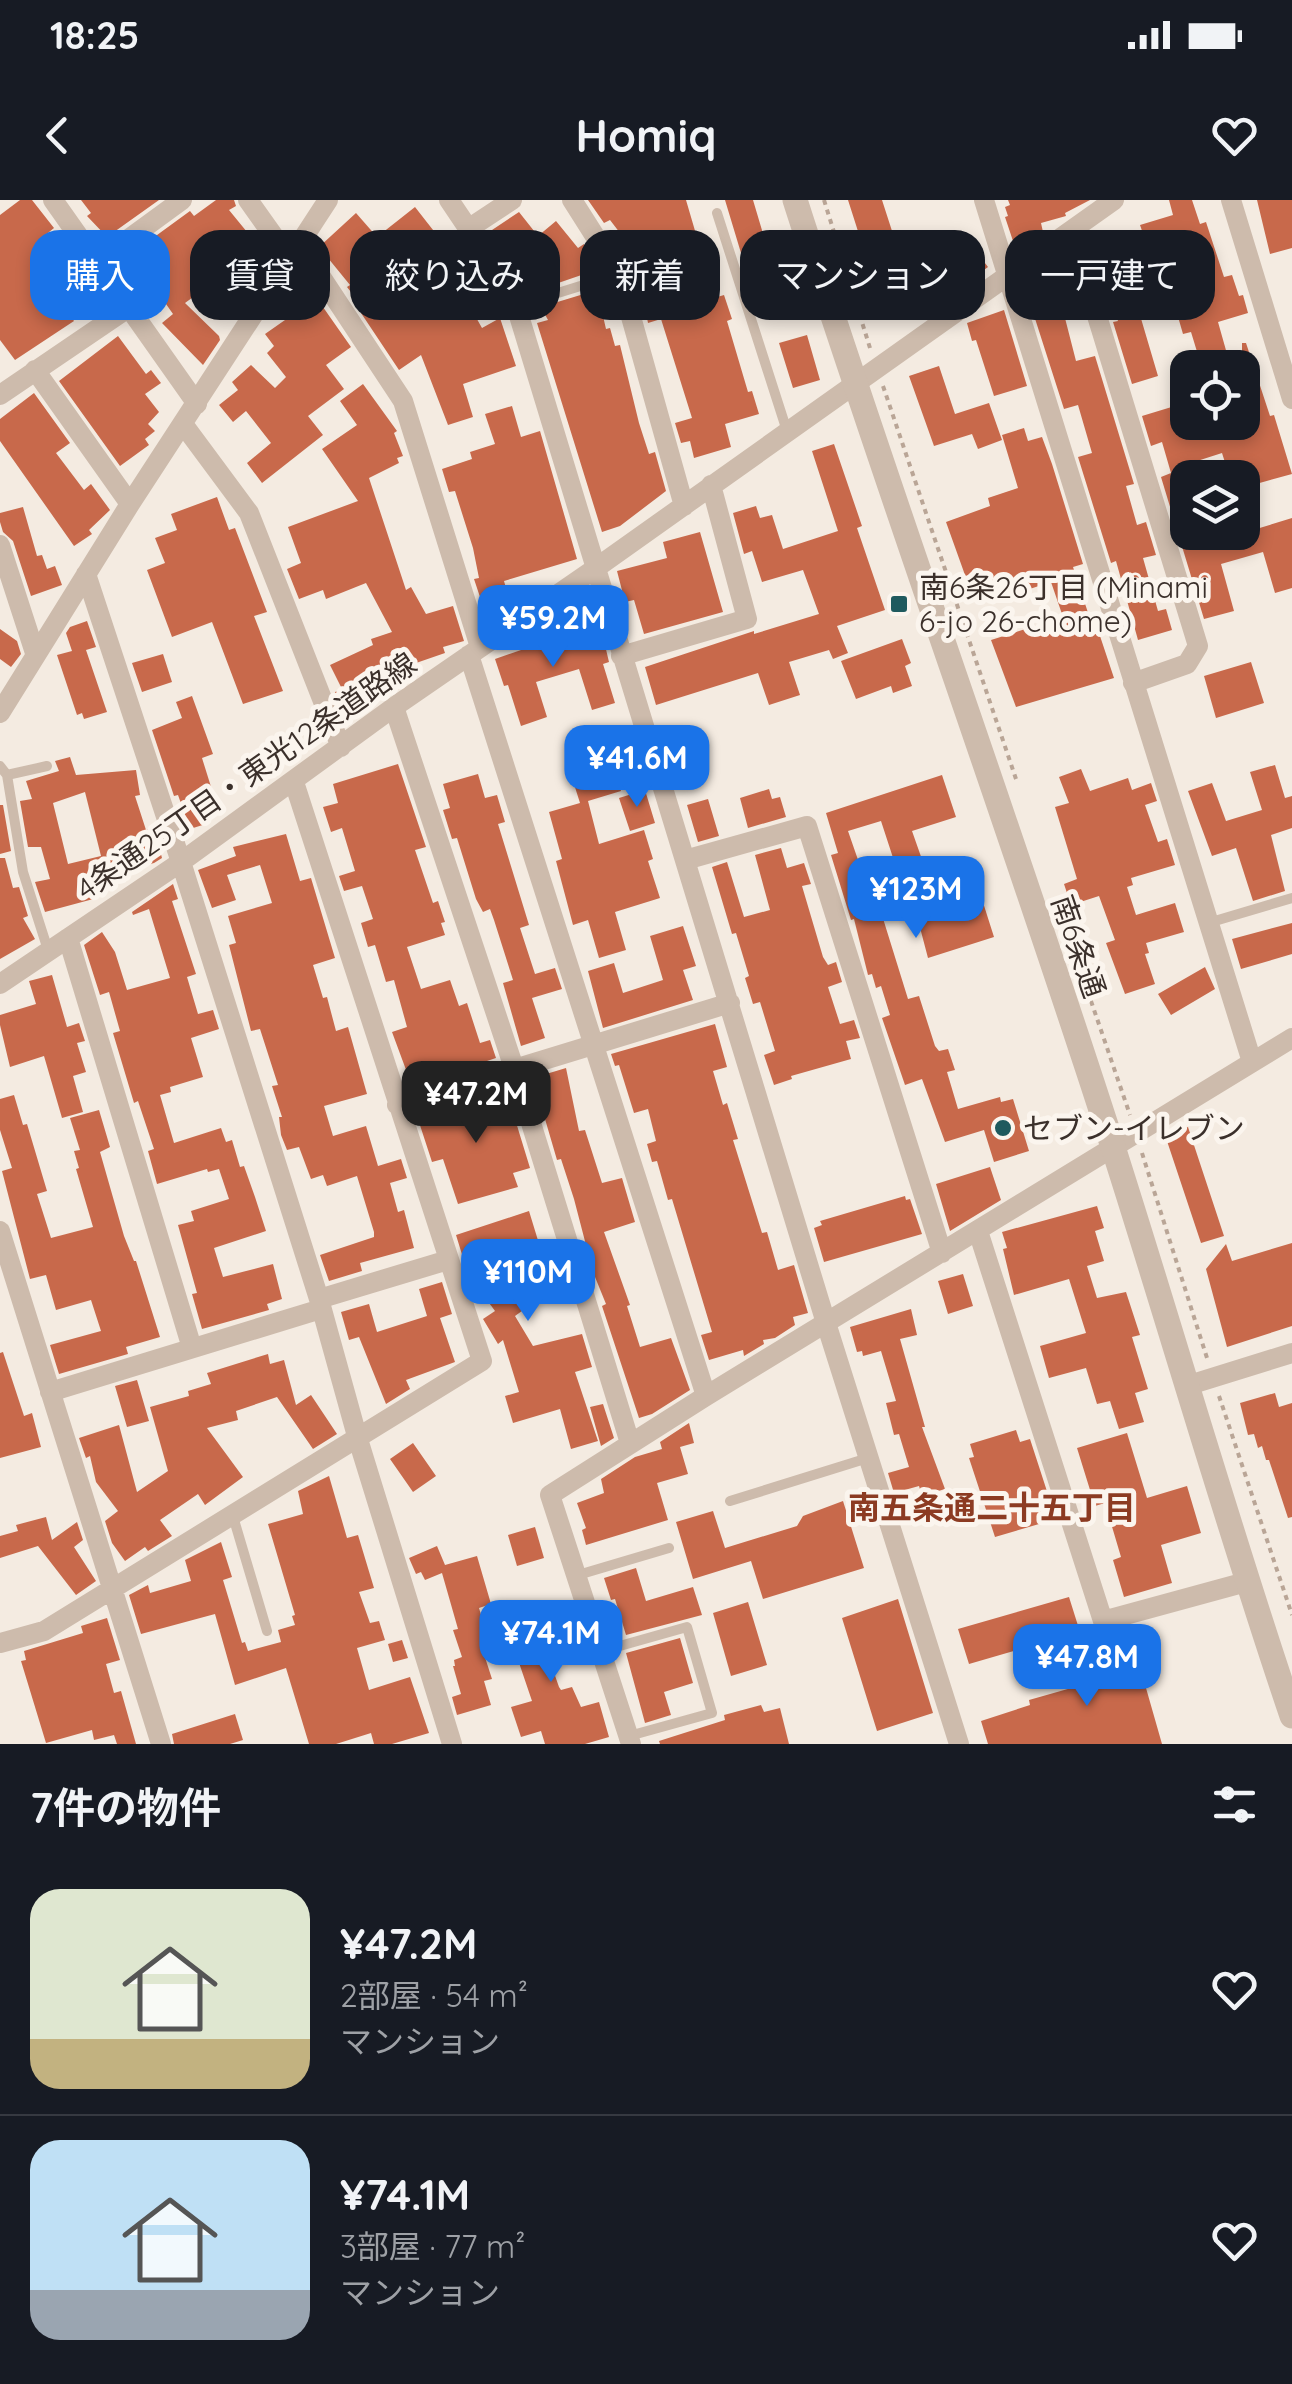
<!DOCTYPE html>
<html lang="ja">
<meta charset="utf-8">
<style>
:root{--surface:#171b24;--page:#242831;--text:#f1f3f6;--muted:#9ea1a6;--line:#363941;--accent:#1a73e8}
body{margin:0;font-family:Quicksand,"Noto Sans JP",sans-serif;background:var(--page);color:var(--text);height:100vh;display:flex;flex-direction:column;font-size:38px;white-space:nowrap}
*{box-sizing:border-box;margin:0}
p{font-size:32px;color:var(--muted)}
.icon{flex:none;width:55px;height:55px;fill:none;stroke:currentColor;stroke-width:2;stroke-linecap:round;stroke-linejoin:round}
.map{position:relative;height:1544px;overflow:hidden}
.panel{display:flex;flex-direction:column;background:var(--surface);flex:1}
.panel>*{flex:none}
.hud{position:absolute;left:30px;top:30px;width:1232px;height:90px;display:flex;gap:20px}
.tools{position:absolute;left:1170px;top:150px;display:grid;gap:20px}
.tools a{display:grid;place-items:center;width:90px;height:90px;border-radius:20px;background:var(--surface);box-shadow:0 5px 15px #0003;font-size:50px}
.price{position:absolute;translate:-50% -85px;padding:0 22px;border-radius:20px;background:var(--accent);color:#fff;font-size:32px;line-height:65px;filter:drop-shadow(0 2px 5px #0008)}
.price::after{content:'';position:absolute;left:50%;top:60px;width:30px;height:22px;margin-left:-15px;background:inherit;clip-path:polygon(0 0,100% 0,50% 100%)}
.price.active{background:#222;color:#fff}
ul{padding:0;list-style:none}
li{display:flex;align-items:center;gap:30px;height:250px;padding:0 30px}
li+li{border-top:2px solid var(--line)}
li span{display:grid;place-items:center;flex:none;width:280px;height:200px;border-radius:30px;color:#555}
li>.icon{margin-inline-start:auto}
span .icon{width:120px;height:120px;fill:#fffc;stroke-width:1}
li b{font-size:42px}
h2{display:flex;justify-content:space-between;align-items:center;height:120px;padding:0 30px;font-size:42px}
.pill{padding:0 35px;border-radius:30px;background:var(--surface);box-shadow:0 5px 15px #0003;font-size:35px;line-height:90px}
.pill.active{background:var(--accent);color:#fff}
.status{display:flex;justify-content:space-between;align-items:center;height:70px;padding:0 50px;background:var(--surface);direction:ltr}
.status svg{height:28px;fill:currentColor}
header{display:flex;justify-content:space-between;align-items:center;height:130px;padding:0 30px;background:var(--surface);font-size:45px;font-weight:800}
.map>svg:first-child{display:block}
.building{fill:#c8694b;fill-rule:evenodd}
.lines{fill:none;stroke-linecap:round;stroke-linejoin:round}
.path{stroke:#b9a596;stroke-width:4;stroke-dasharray:5 5;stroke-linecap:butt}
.service{stroke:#cdbbac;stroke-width:10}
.minor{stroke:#cdbbac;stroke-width:20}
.tertiary{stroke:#cdbbac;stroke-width:25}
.poi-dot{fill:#1f5a5e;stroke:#fbf5ee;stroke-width:4}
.labels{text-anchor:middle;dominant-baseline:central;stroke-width:10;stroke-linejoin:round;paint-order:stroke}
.poi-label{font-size:30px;fill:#3b302b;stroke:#fbf5ee;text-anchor:start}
.street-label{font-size:30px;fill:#3b302b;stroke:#fbf5ee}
.neighbourhood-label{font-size:32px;font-weight:bold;fill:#8c3b22;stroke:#fbf5ee}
</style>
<div class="status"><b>18:25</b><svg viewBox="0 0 49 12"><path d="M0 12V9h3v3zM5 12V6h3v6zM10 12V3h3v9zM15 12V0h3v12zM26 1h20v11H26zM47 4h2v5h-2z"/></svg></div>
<header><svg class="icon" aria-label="back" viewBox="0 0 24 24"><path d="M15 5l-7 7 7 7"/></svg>Homiq<svg class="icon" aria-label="heart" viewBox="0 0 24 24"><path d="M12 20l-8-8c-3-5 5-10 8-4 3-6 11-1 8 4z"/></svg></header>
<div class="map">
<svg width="1292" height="1544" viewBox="0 0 1292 1544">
<rect width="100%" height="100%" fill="#f4ebe1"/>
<path class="building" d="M20,0H32L54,28L38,41L59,69L67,63L88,91L65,108L74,121L15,160L0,140V15Z
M81,0H159L107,37L87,16L91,13Z
M216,0H234L236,6L229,10L269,59L220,95L211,84L185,103L219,136L220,140L203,165L162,123L173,114L131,54L190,11L194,16Z
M588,0H686L698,41L702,40L708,60L703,61L714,98L724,95L732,119L727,121L748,192L752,191L759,214L725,224L731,247L694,258L690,241L681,243L675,223L692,218L661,119L648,123L637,68L640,59L610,20L604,23Z
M725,0H753L764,37L777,33L786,64L774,68L781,92L754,96Z
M848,0H882L903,65L923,59L929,78L972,46L988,67L957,90L876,116L864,77L872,75Z
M1008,0H1090L1065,13L1066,16L1041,23L1043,32L1013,41L1005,17L1008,16L1005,7L1010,5Z
M1169,0H1192L1200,24L1206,22L1224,77L1232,75L1239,96L1243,95L1248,113L1218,122L1231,168H1202L1191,132L1183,134L1174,103L1168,106L1140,25L1173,15Z
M1257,0H1292V48L1270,54Z
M415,7L462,67L425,90L428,94L424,97L442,120L469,105L482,128L500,118L516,166L463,184L473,217L448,225L421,155L399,170L361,113L365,110L347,87L350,85L319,47L356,13L377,37Z
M519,12L538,36L556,21L578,48L584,44L599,69L532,92L508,49L505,52L489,32Z
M1116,34L1158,176L1132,184L1113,122L1118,121L1089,42Z
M1065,59L1070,74L1051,80L1047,65Z
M304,80L351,147L326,165L344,189L308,216L323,235L262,283L247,263L271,243L246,211L233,222L219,205L238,190L232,182L251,165L275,188L286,177L267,153L274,146L265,134L295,113L283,97Z
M1056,83L1076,161L1095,156L1134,284L1126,286L1137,325L1146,322L1156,355L1143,358L1158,411L1166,409L1172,430L1138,440L1116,361L1111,363L1078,257L1092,253L1078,205L1064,209L1030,103L1028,91Z
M597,90L606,129L610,128L615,146L620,145L639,223L649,254L655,252L666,291L620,326L602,332L537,123L548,120L541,107Z
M1004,110L1027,186L994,196L976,140L972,141L967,123Z
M807,135L820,180L793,188L779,143Z
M118,136L146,174L151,170L161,183L145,194L159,212L148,224L155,231L145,239L149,245L120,266L59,181Z
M1242,143H1246L1270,216L1274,215L1292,274L1256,284L1252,271L1230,278L1222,253L1194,262L1189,265L1192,278H1188V332H1214L1217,341L1292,318V388L1275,393L1263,352L1221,364L1234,411L1204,419L1161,277L1171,273L1162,242L1151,246L1142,216L1188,202V222H1242Z
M939,166L955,214L989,203L1002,240L978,249L972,234L934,246L909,176Z
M363,184L397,231L394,233L403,256L397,258L399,263L369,278L406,390L411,387L426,414L453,406L464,441L443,447L445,453L364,481L375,504L347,519L335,492L342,489L330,465L373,445L371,439L392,432L366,383L326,399L323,390L299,399L287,369L301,363L288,327L358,301L322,249L357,225L340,201Z
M34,193L70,243L56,253L84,290L91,284L110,310L89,330L92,334L74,346L0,241V219Z
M512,206L521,237L540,231L577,359L504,381L508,395L482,403L474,379L479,378L473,348L455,291L449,292L442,269L472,259L470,252L495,244L485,214Z
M1024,228L1028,241L1042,237L1052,264L1083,364L1073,367L1093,428L1097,427L1114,478L1016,507L991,440L1063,417L1051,382L1008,396L1002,378L970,389L946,322L990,306L988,298L1018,288L1002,235Z
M834,244L862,326L857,328L885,410L837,426L848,453L833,459L829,450L789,462L800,495L769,505L758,473L656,505L645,467L754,431V434L819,414L803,370L762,382L752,351L744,354L733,313L756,306L760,318L772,315L783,349L838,331L812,251Z
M217,297L229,330L235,328L267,412L254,416L283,491L243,504L212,422L172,437L147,370L165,363L155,338L177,330L171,314Z
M23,307L37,356L42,355L47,369L55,366L62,385L31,396L13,341L3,332L0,322V313Z
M700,332L723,412L644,434L634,400L625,402L617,371L667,358L663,342Z
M563,420L575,449L604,441L609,462L603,464L615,503L592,510L579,469L536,482L547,517L521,526L508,485L504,486L495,459L524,449L521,440L527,438L526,434Z
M87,421L96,447L86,450L107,512L84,519L82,513L77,515L57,455L72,451L66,433L70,427Z
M0,429L17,441L21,454L11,467L0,459Z
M902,439L911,463L905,466L912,486L893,493L891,486L856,499L841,461Z
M163,454L172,482L142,492L132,463Z
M1251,462L1264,503L1216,518L1204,476Z
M192,496L213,554L202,558L217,606L205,610L209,623L190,629L178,595L174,596L152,530L182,518L176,502Z
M601,532L621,591L588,601L599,644L644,630L653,659L648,661L660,698L615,712L626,750L599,758L588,720L573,725L556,661L562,659L549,612L580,603L567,562L571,561L567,547L574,545L573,540Z
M70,557L76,575L136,570L140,595L135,596L146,630L154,628L162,658L154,663L93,680L97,698L45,712L35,682L50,679L41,647H28L20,601L32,599L26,581L59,571L55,561ZM85,592L101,656L68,664L53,603Z
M398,564L426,647L415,650L433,703L438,701L445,722L441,723L445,735L407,747L421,789L450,780L459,806L467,803L480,843L490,840L496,858L412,886L392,832L407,827L394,780L386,782L375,745L368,747L361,723L373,719L362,686L344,691L339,676L355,671L342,628L331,632L323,607L338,603L333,584Z
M1275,565L1285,598L1292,596V628L1271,635L1285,691L1253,701L1236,648L1212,656L1188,591L1212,583L1226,621L1262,610L1250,572Z
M1081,569L1090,591L1128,578L1132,590L1151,583L1157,601L1145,605L1158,642L1167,639L1175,665L1131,678L1133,685L1127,687L1136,715L1175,703L1184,732L1146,743L1149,753L1145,754L1155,784L1125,794L1106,743L1115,740L1099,696L1071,705L1064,684L1077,679L1055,607L1069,603L1059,577Z
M478,574L485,598L497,595L505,622L498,624L529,725L520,728L535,774L555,768L562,789L532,798L545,838L521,846L503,783L513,780L494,720L490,709L483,712L476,699L457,638L452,639L443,610L450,608L443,584Z
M942,575L956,617L912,631L931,685L973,671L994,737L928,758L913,701L881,712L908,799L919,796L935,846L939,851L948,849L955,870L947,872L958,909L1000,897L1001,902L1013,899L1029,951L994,962L984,930L945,942L922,879L905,885L882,818L890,815L881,786L876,788L872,774L868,775L854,719L851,720L831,655L838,653L826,613ZM881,621L897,670L865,680L848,631Z
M769,589L772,599L780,597L786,617L748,628L740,598Z
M645,590L655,623L630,631L619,598Z
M708,599L719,636L698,642L687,605Z
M0,605H3L11,651L0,654Z
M286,634L300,681L311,678L335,758L313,765L323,798L327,797L336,831L348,827L367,894L324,906L333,936L366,926L378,966L401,959L407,978L390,983L398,1012L404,1010L414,1048L360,1063L362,1071L329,1081L320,1055L374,1037V1032L357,976L327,986L323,975L311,979L299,947L287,950L281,935L279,917H282L272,886L278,885L260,829L251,831L229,745L236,743L228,716L272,703L260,665L227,675L236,700L212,708L198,670L236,656L233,647Z
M781,648L787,668L804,663L811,684L802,686L823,757L828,765L836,762L842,782L828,787L840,824L854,820L860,838L846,841L851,859L791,876L792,879L774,885L764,855L775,851L760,802L753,804L745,778L749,776L736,733L732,734L712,667L727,662L744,717L770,710L755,655Z
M0,658H5L13,688L19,687L28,716L23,718L35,739L0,759Z
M173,684L178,699L172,701L196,774L187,777L198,814L213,810L219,829L191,838L203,877L170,887L171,892L160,895L174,943L221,928L226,942L232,940L240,967L244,966L255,997L266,1031L214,1048L223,1077L273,1064L282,1099L267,1104L269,1110L202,1129L192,1094L197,1093L178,1025L194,1021L191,1011L229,999L219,969L208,972L207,969L157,984L148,951L154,949L138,901L134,903L113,833L120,831L109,792L100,795L84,745L102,732L115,752L127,790L170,778L149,709L133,715L132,712Z
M1292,723V754L1241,769L1232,739Z
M683,726L696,766L683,770L693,800L603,828L588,771L614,763L623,793L663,780L650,736Z
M1205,767L1215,789L1171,815L1158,794Z
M52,775L67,827L79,823L85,841L77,843L86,872L73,876L83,912L62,918L44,856L10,867L0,825V815L36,804L29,781Z
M715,824L727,867L713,871L723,905L727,903L738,939L733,940L762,1033L767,1032L778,1070L794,1065L808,1113L793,1117L795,1125L775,1138L763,1140L764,1144L744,1156L743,1150L709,1160L701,1135L712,1132L672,999L668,1000L657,961L652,962L647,944L656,941L648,909L634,913L619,865L615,866L611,854Z
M566,868L579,931L585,930L602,983L622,978L635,1022L604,1032L630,1105L627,1106L640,1147L671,1138L690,1190L652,1214L639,1218L602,1106L606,1104L593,1072L574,999L561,959L557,960L533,878Z
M497,889L508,921L515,919L530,968L513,973L518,987L458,1004L443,959L432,962L417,916Z
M14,895L23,925L27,924L47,991L37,994L51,1038L93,1027L76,969L79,968L74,951L80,950L70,918L99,910L110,947L100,952L124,1036L134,1061H136L160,1137L126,1147L128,1154L59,1174L50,1145L101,1131L91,1100L56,1110L46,1075L30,1079L2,971L12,968L0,930V899Z
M1188,927L1224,1036L1201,1043L1165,935Z
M990,967L1001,1000L950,1031L936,984Z
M905,996L906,1000L910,999L922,1034L824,1062L814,1028L822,1025L820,1021Z
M1097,1006L1104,1028L1095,1031L1104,1061L1087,1066L1097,1098L1126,1092L1140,1135L1132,1137L1148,1189L1135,1193L1144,1222L1119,1229L1110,1201L1097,1204L1086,1168L1049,1178L1040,1146L1086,1133L1069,1079L1014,1095L1003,1049L1007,1048L1002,1032Z
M529,1011L555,1096L533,1103L515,1116L533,1146L582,1134L592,1167L575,1172L598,1241L571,1249L560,1209L513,1223L505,1196L519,1192L503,1140L498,1144L483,1119L495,1111L468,1074L456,1035Z
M1292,1043V1126L1227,1147L1206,1069L1226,1044L1232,1061Z
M963,1074L973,1106L948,1114L938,1081Z
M442,1082L452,1114L440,1118L455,1162L406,1180L410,1189L386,1204L359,1137L349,1140L341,1112L369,1104L377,1132L427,1116L419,1089Z
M911,1109L917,1135L900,1139L925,1227H922L945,1289L922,1296L919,1286L894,1293L888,1273L909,1267L899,1234L894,1235L886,1203L896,1201L881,1151L863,1156L862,1151L857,1152L850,1127Z
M3,1152L24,1216L32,1213L41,1247L0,1258V1153Z
M268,1154L270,1164L284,1160L296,1205L311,1195L337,1234L313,1249L277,1197L236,1211L238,1220L207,1228L243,1277L205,1305L198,1294L160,1320L172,1336L148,1351L145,1347L125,1361L112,1343L105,1321L118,1311L96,1282L90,1256L86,1258L79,1238L119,1225L137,1292L168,1271L150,1207L189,1196L188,1191L211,1184L207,1173Z
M137,1180L149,1221L127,1227L115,1186Z
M1275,1193L1279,1207L1292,1203V1317L1288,1318L1269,1260H1266L1262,1246L1258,1248L1254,1234L1248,1235L1240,1203Z
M603,1204L614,1238L601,1246L590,1207Z
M689,1223L694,1243L680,1247L688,1274L657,1283L668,1320L586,1345L582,1330L586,1328L577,1303L604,1293L601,1279L635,1257L662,1249L660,1242Z
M1016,1230L1020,1242L1030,1239L1056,1319L995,1337L969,1258L974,1257L970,1244Z
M1127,1233L1147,1298L1187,1286L1201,1333L1161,1345L1172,1383L1124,1397L1113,1360L1121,1357L1105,1303L1095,1306L1077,1248Z
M413,1243L436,1276L413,1292L390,1259Z
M329,1276L347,1338L358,1335L374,1388L359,1392L370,1423L379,1421L385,1440L357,1448L369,1490L410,1477L429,1533L392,1544H374L371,1533L336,1544H309L286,1468L235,1485L215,1414L141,1434L129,1395L148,1385L150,1393L191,1381L185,1360L221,1342L232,1377L223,1380L242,1443L245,1442L248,1451L281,1442L278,1430L295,1425L292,1416L295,1415L268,1324L303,1314L298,1291Z
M843,1301L864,1368L763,1399L751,1361L693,1379L676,1322L713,1311L725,1348L797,1326L803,1316Z
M46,1317L52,1340L77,1322L83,1340L74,1347L96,1381L76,1395L38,1346L0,1358V1336L18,1331L16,1325Z
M535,1327L544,1358L517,1366L508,1335Z
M437,1346L445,1365L477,1356L491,1404L479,1408L490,1445L482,1448L492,1479L484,1481L491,1505L457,1515L452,1497L461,1494L453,1466H455L454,1460L462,1457L453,1430L458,1429L442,1373L425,1380L421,1372L416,1374L409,1358Z
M636,1368L646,1401L693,1387L702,1415L626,1435L615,1399L611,1400L604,1378Z
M1069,1397L1080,1432L969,1464L958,1429Z
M898,1399L933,1513L877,1531L842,1418Z
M546,1401L556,1434L577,1436L576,1452L546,1450L559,1487L561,1490L572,1487L581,1507L599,1502L609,1537L585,1544H545L541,1531L521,1537L511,1507L532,1501L513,1445L522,1442L513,1410Z
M748,1402L767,1465L731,1476L713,1413Z
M107,1418L120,1460L106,1464L114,1493L121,1491L136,1544H117L114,1535L94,1540L92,1530L46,1543L21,1461L26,1460L24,1451L83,1433L81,1426Z
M1130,1432L1162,1544H988L981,1521L1030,1505L1029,1500L1110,1477L1100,1441Z
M680,1438L693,1483L664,1492L671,1515L645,1523L626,1453Z
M402,1440L408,1458L393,1462L388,1444Z
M761,1505L764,1512L780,1508L789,1544H660L659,1541L725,1520L724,1515Z
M235,1514L243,1540L230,1544H174L172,1534Z"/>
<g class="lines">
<path class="path" d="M824,0L870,148
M883,186L1016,579
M1078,763L1130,915
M1142,953L1207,1158
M1219,1196L1292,1415"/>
<path class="service" d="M717,13L787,231
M516,106L619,74
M0,566L7,575L23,672L48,750
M7,575L47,566
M1208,723L1292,698
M730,1301L868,1258
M232,1313L267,1431
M578,1375L669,1348
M602,1451L687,1427L712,1513L629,1536"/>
<path class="minor" d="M53,0L197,204
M248,0L290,59
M449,0L511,92L516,106L826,1123L959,1544
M572,0L619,74L684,306
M984,0L1252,862
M1231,0L1292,199
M468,29L512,0
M1071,31L1198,446L1187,464L1133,483
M300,45L403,201L480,447
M97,62L182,0
M35,170L130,304
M0,195L128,108
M183,224L249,313L341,547
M0,345L35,453
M86,374L181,662L319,1099L357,1236L452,1544
M469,455L706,1196
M621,456L747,419L711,285
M394,507L514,868L630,1243
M0,513L130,304L328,0
M685,660L807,626L942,1053
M68,738L192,1148
M0,784L181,662L394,507L596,368L1114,0
M397,905L730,803
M0,1031L161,1544
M978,1031L1103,1421L1246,1382
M319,1099L448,1060
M1186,1186L1292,1153
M50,1192L321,1109
M0,1443L44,1431L482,1161L294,582
M631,1544L550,1295L706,1196L1292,838"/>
<path class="tertiary" d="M795,0C897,318 1012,632 1114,950C1174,1138 1228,1328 1292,1516"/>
</g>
<g class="poi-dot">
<rect x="889" y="394" width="20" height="20" rx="5"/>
<circle cx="1003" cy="928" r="10"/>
</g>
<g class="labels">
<g class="poi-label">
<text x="919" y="387">南6条26丁目 (Minami<tspan x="919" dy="34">6-jo 26-chome)</tspan></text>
<text x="1023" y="928">セブン-イレブン</text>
</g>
<g class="street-label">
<text transform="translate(246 576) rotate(-35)">4条通25丁目・東光12条道路線</text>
<text transform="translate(1079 746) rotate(71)">南6条通</text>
</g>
<g class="neighbourhood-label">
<text x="992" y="1307">南五条通二十五丁目</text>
</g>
</g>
</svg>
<div class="tools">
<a><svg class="icon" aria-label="locate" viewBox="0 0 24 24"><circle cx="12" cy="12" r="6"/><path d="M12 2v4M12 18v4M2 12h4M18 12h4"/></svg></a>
<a><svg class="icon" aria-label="layers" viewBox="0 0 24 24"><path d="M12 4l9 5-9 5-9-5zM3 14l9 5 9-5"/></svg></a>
</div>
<b class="price" style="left:553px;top:470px">¥59.2M</b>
<b class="price" style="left:637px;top:610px">¥41.6M</b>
<b class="price" style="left:916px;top:741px">¥123M</b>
<b class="price active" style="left:476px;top:946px">¥47.2M</b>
<b class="price" style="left:528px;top:1124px">¥110M</b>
<b class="price" style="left:551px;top:1485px">¥74.1M</b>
<b class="price" style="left:1087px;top:1509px">¥47.8M</b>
<div class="hud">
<a class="pill active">購入</a>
<a class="pill">賃貸</a>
<a class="pill">絞り込み</a>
<a class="pill">新着</a>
<a class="pill">マンション</a>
<a class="pill">一戸建て</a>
</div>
</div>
<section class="panel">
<h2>7件の物件<svg class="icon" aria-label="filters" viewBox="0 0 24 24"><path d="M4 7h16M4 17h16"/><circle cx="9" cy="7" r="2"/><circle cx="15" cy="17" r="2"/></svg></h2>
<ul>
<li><span style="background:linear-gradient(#dfe7d0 75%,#c2b280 0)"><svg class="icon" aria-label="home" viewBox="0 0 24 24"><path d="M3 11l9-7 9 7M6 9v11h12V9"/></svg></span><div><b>¥47.2M</b><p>2部屋 · 54 m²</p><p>マンション</p></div><svg class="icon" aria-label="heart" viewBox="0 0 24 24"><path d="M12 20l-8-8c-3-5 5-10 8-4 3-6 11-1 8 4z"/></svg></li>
<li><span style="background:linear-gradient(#bfe0f5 75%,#9aa5b1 0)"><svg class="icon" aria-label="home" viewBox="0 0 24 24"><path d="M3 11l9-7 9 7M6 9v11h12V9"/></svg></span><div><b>¥74.1M</b><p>3部屋 · 77 m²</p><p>マンション</p></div><svg class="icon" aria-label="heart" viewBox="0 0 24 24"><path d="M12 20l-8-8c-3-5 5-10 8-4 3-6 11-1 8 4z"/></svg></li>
</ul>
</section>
